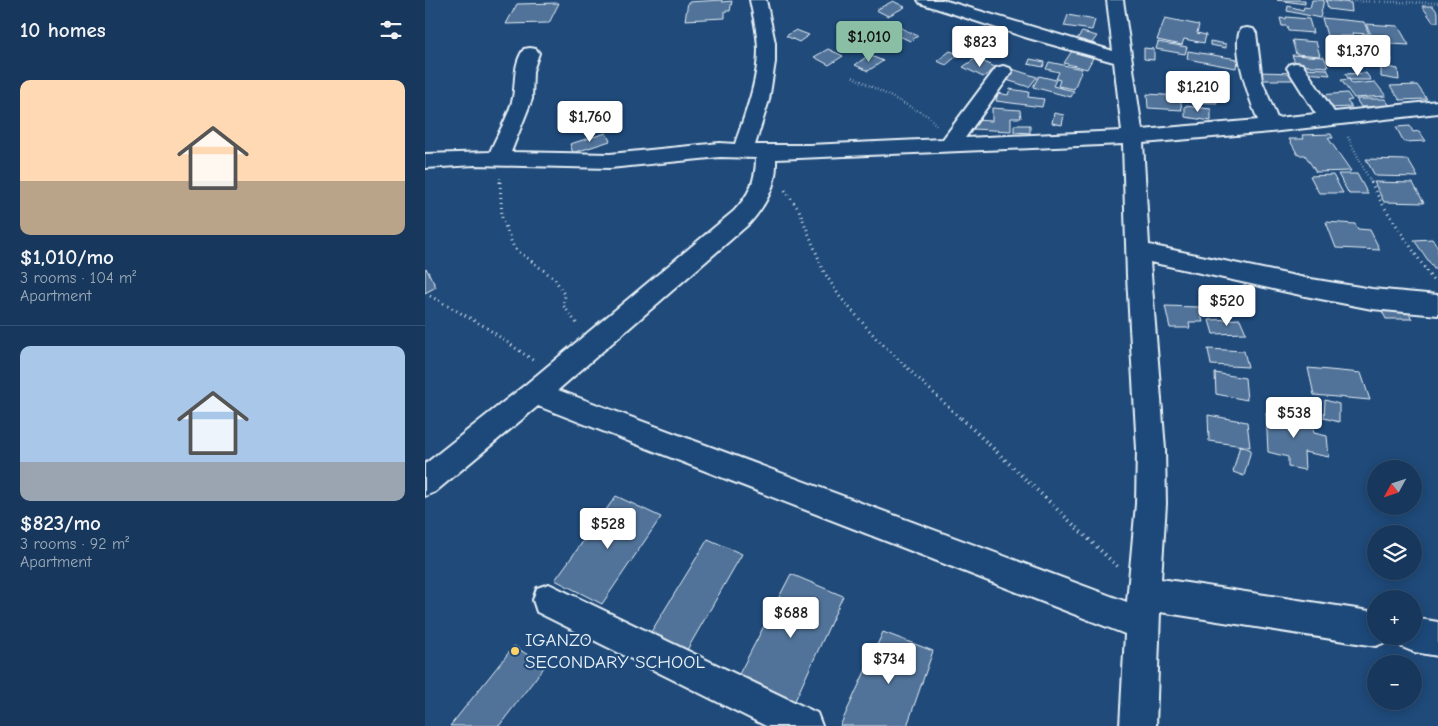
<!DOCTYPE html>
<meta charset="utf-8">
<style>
:root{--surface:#17385c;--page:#244365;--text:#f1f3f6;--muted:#9eacbb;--line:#365272;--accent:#8abfa5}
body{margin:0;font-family:"Comic Neue",sans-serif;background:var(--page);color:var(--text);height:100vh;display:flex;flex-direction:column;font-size:19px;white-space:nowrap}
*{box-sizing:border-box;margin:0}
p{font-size:16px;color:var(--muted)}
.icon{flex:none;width:28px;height:28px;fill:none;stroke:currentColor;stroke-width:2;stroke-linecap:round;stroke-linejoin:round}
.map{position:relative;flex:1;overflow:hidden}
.details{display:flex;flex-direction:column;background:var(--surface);width:425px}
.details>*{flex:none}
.needle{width:32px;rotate:230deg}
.controls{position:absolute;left:942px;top:460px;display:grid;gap:10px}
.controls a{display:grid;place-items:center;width:55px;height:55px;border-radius:50%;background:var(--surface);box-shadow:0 2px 12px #0003,0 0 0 1px var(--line);font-size:25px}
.price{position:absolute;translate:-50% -42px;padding:0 11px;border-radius:5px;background:#fff;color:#222;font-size:16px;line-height:32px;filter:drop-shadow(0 1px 2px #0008)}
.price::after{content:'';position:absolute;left:50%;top:30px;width:15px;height:11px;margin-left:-8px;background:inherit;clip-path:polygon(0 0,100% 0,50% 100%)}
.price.active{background:var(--accent);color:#111}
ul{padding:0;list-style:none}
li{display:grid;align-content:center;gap:10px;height:265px;padding:0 20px}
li+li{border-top:1px solid var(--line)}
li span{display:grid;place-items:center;height:155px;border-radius:10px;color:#555}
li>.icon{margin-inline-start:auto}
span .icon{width:90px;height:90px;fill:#fffc;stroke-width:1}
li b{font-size:21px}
h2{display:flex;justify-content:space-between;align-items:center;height:60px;padding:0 20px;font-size:21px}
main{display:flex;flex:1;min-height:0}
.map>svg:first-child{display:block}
.building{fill:#517399;stroke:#e8f1f8}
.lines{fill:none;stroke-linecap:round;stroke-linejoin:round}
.minor-casing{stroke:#e8f1f8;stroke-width:4}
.path-far2{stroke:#e8f1f8;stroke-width:2.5;stroke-dasharray:0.5 2.5;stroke-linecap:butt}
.path-far1{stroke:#e8f1f8;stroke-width:3;stroke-dasharray:1 4;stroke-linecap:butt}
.path{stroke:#e8f1f8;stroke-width:4;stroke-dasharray:1 4.5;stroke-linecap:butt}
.minor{fill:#1f4a7a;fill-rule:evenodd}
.poi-dot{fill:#ffd166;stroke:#1f4a7a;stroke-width:2}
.labels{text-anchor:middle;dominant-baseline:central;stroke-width:4.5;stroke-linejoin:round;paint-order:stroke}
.near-poi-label{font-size:19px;fill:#e8f1f8;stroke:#1f4a7a;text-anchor:start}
</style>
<main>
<section class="details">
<h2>10 homes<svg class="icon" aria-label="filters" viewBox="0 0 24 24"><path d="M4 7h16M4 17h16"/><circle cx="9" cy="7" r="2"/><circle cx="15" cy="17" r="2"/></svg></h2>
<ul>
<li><span style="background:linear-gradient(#ffd9b3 65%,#b9a48a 0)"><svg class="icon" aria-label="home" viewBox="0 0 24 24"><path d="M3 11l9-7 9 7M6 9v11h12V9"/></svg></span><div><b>$1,010/mo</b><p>3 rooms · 104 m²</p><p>Apartment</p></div></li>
<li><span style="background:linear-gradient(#a9c7e8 75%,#9aa5b1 0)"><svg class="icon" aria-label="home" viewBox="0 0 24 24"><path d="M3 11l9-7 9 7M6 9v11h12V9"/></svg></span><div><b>$823/mo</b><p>3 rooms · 92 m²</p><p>Apartment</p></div></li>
</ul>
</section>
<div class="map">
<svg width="1013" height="726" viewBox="0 0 1013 726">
<rect width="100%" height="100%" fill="#1f4a7a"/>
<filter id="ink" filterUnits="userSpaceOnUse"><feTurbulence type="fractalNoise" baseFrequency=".02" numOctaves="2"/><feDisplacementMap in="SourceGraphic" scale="10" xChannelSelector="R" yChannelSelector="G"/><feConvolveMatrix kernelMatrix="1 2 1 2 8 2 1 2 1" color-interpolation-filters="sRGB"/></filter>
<g filter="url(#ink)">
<path class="building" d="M297,0V2L307,1L305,11H300V18L260,20L263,2Z
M852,0H880V4Z
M887,0H899L895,18L862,11L863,6L878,10L879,7L885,8Z
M901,0L926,3L927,12L903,9Z
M468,1L480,7L463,16L451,10Z
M134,3L124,23L81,24L92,4Z
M997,6H1008L1013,13V22H1008Z
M643,15L670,20L667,30L639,26Z
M861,17L884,19L888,33L863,31L862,26H857L855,18L861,19Z
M740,18L774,25L772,33L781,35L779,43L759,39L757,45L732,40Z
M897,18L939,22L944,34L927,33L928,36H902Z
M941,24L973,26L984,45L950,43Z
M474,27L493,36L485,41L466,32Z
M371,30L384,35L374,42L361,36Z
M657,32L672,36L664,47L649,43Z
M867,40L891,42L895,56L871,54Z
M785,41L801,44V48L785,45Z
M733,42L762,47L760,54L731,49Z
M947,44L960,45L967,60L954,59Z
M719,48L729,49V60L719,59Z
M403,49L418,56L404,65L389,57Z
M525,51L534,54L521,65L512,61Z
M647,51L669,56L662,69L639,63Z
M763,51L812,59L811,68L762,59Z
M444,55L458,61L443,71L430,65Z
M867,55L899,57L903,67L871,65Z
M551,58L572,68L558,77L538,67Z
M605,59L620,62L618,67L603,64Z
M624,62L657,69L649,89L633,86L635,80L631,79L634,72L621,69Z
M956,66L973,69L974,80L956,77Z
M584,68L612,77L604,87L575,78Z
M877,68L902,69L905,75L879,73Z
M833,72L871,73L875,80H836Z
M941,73L946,80H925L920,74Z
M614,76L631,80L628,86L649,91L646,97L608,87Z
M924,79L927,84L950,82L961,96L929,98L916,80Z
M992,85L1002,99L975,100L965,86Z
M585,89L604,92L603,97L619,99L617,107L571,101L573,93L583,95Z
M765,91L789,92L792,103L767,102Z
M922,93L927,100L922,101L927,107L904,108L894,95Z
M722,94L755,96L757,110L723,108Z
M931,99H960L966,107H936Z
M760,106L786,109V121L760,117Z
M567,108L595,110L596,118H586V131L547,129L548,120L567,121Z
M629,113L639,115L637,125L627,123Z
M589,125H605V133L589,132Z
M985,126L988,132L994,131L1001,141L979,142L971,127Z
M181,133L185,141L148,153L145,144Z
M906,134L908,138H903L926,171L891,172L880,155H873L864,139H879L877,135Z
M941,159L983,160L993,177L950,176Z
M913,174H932L943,194H924Z
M908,175L918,193H894L885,176Z
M949,182L988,183L999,203L959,202Z
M901,222L930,224L933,229L945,230L955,250L911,248Z
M1007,239L1013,247V269H1009L989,240Z
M1,268L11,287L0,293V269Z
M953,303H978L987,319H961Z
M740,306L774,307L778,322H764L765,328H745Z
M815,319L821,333L788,334L784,320Z
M783,349L819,351L823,367L786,365Z
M883,368L936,373L945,400L889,395Z
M790,373L820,378L822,400L791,394Z
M900,400L914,404V422L899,418Z
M841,412L887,421L889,433L902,436L904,457L879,452L880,470L863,467V457L843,452Z
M783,415L822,422L825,447L784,441Z
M815,445L826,450L819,476L808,472Z
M191,496L236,517L177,604L130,580Z
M283,539L317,554L262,650L226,632Z
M366,574L418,596L368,705L312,678Z
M458,632L508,651L482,726H415Z
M89,646L120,666L74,726H25Z"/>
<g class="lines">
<defs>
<path id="minor" d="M325,0H341L350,43V62L344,100L330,145H384L518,139L571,68L578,66L585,68L587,72L540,138L697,131L689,62L603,38L495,3L493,0H518L688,51L682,0H698L717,130L833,120C826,103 805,46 816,29L822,28L828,29L831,33L837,81L852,118L891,114L862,68L865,64L871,63L877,64L909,112L1013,101V113L846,132L718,143L724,245L880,278L947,289L1013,295V315L947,309L880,296L725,262L740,449L741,504L736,579L951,612V636H965L963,641L951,646L735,612L731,726H695L700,634L113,406L10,492L0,496V464L100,385L309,211C324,195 331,181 331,158L295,157L185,168L50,165L0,168V154L65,152C72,135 84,116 88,98C91,81 88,64 99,49L105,48L111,49L114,53L108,71L107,99L86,152L185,154L295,143L310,144C320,114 333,82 333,50C333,33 328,16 325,0ZM698,144L702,276L712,449L711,504L702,602L133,390L325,223C342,203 352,185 351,159Z
M124,584L392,713L397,726H341L112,612L108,600L112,588Z
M989,618L1013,622V656L989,652L977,647L973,636H989Z"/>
</defs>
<use href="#minor" class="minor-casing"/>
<path class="path-far2" d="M919,1L1013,3
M428,77L503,116L512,126
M923,137L946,183
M75,178V183"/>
<path class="path-far1" d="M75,182L77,218L89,248L130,279L140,296L138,305L153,325
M946,182L956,202L1009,282
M360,190L374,210L399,272L415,297L451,338L537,420
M5,296L59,326L109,361"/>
<path class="path" d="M536,418L693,567"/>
<use href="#minor" class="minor"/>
</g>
</g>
<circle class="poi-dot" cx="90" cy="651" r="5"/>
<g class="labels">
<g class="near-poi-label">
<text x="100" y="640">IGANZO<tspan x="100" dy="22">SECONDARY SCHOOL</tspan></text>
</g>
</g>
</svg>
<div class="controls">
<a><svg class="needle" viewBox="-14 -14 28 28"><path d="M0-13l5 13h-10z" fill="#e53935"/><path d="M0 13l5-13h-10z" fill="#9eacbb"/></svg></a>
<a><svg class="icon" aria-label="layers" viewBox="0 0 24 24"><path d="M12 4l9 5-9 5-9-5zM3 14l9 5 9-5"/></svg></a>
<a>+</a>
<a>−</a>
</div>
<b class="price active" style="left:444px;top:63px">$1,010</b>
<b class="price" style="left:555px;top:68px">$823</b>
<b class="price" style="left:933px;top:77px">$1,370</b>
<b class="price" style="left:773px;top:113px">$1,210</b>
<b class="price" style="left:165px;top:143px">$1,760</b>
<b class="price" style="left:802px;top:327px">$520</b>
<b class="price" style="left:869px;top:439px">$538</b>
<b class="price" style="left:183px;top:550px">$528</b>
<b class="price" style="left:366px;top:639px">$688</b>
<b class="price" style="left:464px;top:685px">$734</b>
</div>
</main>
